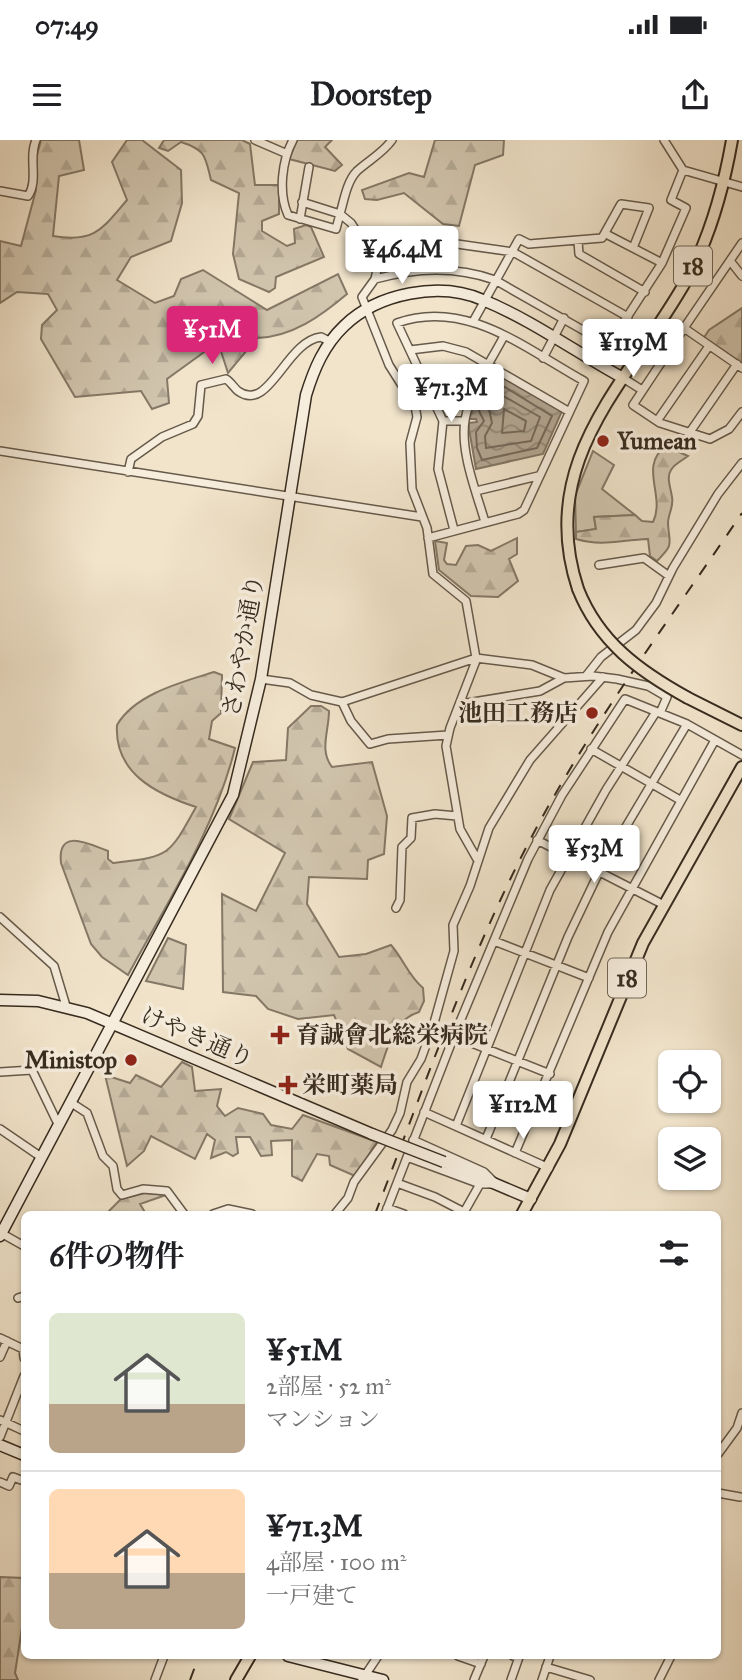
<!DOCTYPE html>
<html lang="ja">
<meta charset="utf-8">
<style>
:root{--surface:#fff;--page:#f2f2f2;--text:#202124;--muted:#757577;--line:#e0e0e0;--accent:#db2777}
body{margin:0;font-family:"IM FELL Great Primer","Noto Serif JP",serif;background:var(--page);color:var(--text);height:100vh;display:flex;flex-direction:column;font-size:26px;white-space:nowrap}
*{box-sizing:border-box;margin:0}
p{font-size:23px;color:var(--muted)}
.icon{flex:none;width:38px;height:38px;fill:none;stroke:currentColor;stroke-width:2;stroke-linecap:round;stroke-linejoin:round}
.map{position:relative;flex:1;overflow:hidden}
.drawer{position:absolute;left:21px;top:1071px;width:700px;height:448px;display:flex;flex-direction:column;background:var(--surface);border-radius:10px;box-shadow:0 2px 5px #0004}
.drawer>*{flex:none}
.tools{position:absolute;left:658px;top:910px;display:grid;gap:14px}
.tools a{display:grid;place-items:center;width:63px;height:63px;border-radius:10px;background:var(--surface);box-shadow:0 2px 5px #0004;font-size:35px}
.price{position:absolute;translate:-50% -60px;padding:0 16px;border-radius:7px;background:#fff;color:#222;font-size:23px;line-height:46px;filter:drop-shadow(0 2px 4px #0008)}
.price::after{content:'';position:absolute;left:50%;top:42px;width:21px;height:16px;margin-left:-10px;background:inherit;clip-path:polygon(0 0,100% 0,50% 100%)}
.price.current{background:var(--accent);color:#fff}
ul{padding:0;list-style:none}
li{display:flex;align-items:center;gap:21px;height:175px;padding:0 28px}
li+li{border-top:2px solid var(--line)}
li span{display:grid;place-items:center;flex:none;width:196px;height:140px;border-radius:10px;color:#555}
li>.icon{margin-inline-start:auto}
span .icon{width:84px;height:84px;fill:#fffc;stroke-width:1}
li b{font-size:30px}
h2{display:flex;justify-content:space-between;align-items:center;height:84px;padding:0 28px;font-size:30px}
.status{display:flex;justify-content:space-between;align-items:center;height:49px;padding:0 35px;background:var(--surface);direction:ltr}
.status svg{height:19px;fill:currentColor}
header{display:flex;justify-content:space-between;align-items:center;height:91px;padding:0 28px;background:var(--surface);font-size:32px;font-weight:700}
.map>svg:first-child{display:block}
.grass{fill:#d1c5ae;stroke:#847866;stroke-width:2}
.forest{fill:url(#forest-firs);stroke:#847866;stroke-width:2}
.water{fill:url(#water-waves);stroke:#817563;stroke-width:2}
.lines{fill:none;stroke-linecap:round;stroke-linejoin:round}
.shore{stroke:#746858;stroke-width:2}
.street-casing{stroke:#665a4a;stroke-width:10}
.secondary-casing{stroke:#372c1f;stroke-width:13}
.primary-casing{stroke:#372c1f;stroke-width:14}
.street{stroke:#f6eddd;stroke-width:7}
.secondary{stroke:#f6eddd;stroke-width:10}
.primary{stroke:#f1e4cb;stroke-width:10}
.rail{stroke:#372c1f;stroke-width:2;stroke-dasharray:12 12;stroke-linecap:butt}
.secondary-bridge-casing{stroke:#372c1f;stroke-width:13;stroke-linecap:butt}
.primary-bridge-casing{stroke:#372c1f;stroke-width:14;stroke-linecap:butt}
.secondary-bridge{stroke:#f6eddd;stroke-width:10}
.primary-bridge{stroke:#f1e4cb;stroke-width:10}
.poi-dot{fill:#8f2418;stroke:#f6eddd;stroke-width:2.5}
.labels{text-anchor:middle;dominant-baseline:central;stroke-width:7;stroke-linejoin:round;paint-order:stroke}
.shield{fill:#f6eddd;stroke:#706658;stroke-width:2}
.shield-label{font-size:23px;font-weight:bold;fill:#372c1f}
.poi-label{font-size:24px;font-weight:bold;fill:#372c1f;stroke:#f6eddd;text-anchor:start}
.street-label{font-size:24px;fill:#372c1f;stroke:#f6eddd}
</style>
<div class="status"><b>07:49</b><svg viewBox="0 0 49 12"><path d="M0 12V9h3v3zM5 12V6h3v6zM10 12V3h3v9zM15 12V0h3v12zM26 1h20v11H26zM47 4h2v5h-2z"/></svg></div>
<header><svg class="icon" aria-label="menu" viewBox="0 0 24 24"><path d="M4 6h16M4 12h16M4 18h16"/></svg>Doorstep<svg class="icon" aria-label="share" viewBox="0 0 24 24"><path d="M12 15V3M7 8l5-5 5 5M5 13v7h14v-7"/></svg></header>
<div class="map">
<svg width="742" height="1540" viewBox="0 0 742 1540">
<defs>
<pattern id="forest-firs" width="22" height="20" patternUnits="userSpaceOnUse" patternTransform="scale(1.75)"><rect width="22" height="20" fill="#d1c5ae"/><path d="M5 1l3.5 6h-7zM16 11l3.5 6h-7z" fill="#b4a995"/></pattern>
<pattern id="water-waves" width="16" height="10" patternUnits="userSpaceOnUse" patternTransform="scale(1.75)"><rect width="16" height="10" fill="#b2a591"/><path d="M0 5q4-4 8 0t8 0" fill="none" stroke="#928776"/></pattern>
</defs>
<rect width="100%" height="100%" fill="#f1e4cb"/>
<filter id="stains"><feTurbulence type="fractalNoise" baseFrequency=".00286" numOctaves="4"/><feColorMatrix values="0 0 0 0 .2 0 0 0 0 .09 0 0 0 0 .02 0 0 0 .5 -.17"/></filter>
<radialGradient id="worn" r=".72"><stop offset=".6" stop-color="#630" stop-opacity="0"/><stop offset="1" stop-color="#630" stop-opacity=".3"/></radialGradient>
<path class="grass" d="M593,311L614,325L602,349L635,375L594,377L596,389L576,392L575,356Z"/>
<path class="forest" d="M41,0H79L84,30L59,36L53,96C95,103 102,89 127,60L112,22L127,0H142L181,30L182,63L171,101L131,117L117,140L155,163L174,156L181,139L203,130L267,170L338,134L347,154C321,176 292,197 257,198L228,233L218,202L167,239L169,263L152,269L141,251L75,257L41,199L42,185L57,170L48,154L17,152L0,163V101L21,106L36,50L34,26Z
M164,0H242L250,4L255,45H279V74L262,81V91L287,106L295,103L294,89L306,85L311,87L324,117L276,137L275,148L269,152L239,139L233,114L239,53L211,40C205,16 206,10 181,2L168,11L159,8Z
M297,0H332L325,7L342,25L335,31L289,19Z
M435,0H504L503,15L475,25L459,86L443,84L404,53L377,60L365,59L362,50L409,33L424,37Z
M742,168V225L703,199L709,190Z
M666,306L688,316C683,320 674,324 671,330C666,337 671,349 672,357C674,367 668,374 668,383C669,405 675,403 657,421L650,416L648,399C619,400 604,407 576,399V392L596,389L594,377L635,375L642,381L653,382C666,356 638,326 666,306Z
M517,398V414L509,419L518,441L498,457L471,456L439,430L435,401L447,403L444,420L447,424L456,425L466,406L478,405L491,411Z
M214,532L222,535L221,573L212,581L209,599L235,608C215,689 168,761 128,835L102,817L91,804L61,723C57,687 89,704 108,711V719L113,723C169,716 168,718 196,667C156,654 114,633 117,585C135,554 182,542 214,532Z
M311,566H321L329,571C329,591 319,610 332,627L372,622L387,676L384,714L368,720L367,739L309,737L307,764L339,817L366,814L391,805C404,820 408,835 423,848L424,861L419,872C395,879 388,905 381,927L348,909L334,875L298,879L268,869L256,856L223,852L222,754L256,771L285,713L229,679L253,622L286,620L288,588Z
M168,798L186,805L183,849L146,841Z
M182,922L192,927L195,951L221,949L217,966L225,976L238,968L263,974L271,985L292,989L303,975L377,1002L355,1036L330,1025L329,1016L317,1014L302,1041L292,1036V1000L271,1001L272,1015L261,1016L250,997H236L238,1013L233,1016L226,1012L211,1018L215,1000L207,994L195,1019L151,996L144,1011L127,1026L105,935L130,943L136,935L161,947Z
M145,1053L166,1055L140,1064L146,1074H106L121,1059Z
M0,1437L24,1438V1475L15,1533L18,1540H0Z"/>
<path class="water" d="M491,229L562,271L543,314L476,329L469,289V283L477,282L476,279H469Z"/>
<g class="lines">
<path class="shore" d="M495,241L552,276L537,308L482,320L477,308L476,292L484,281L479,271Z
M498,253L540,277L531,301L486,308L485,296L492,283L489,269Z
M504,269L526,281L524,291L502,293Z"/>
<defs>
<path id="street" d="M255,0L285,13
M293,0C282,20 278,53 288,75L336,89L340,74
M683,30L742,47
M0,51L28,56C39,40 28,18 36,0
M302,62L340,74C344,60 347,41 357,31C369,20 383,13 392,0
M340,74L351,83L378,125L375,139L362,157L389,225L415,266L417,277L410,303L412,349L427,388L433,434L466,461L476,518L532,525L564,538L593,536L617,539L648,546L667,557L660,573
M300,79L309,27
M606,94L662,123
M578,101L579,114L645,152
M731,122L742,136
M425,129L422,99L513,112L628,177
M375,139C417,128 454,126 495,140L609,205L662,123L686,68L671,60L683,30L664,0
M474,180L519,99L529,104L602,98L621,64L649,68L633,108
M684,188L742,103
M410,210L443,206L466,212L568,271
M543,218L564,178
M742,228L684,188L633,265L660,283L710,299L729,289L742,272
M623,238L642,250
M425,240H451L473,253
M443,281H465
M657,281L709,206
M690,292L737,224
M0,311L422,377
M128,332L131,319L162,297L193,284L198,276L201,245L226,239C231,242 234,248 238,251C269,274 286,201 321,197L331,202
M476,351L538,336
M485,382C476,351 460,312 465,280C470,250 490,223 504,196
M428,398L518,374L524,370L584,241C526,209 466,158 397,183L443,281L438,329L454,390
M599,425L644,418L669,436
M586,536L601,517L636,490L656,463L673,428L718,354L742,323
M261,539L290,543L311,555L342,562L476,518
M342,562L351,581L370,604L388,599L448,595
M461,564L540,551L564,538
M591,609L680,660
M537,700L664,765
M477,719L460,689L446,606L450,588L477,518
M396,768L400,760L402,707L411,698L412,678L435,674L457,676
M0,777L54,826L66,866
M494,801L589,838
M454,896L550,934
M0,932L32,930L58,984
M70,962L87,973L103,1016L113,1026L117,1049L122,1055L143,1049L167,1051L184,1074
M424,972L549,1028
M456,986L550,750L606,650L656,572
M0,989L41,1017
M486,999L568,797L599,732L687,584
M413,1000L484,1032L495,1043
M515,1013L608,792L715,600
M407,1017L480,1044H492
M397,1043L435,1057L464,1072
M387,1068L404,1074
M213,1074L228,1069L252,1074
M335,1074L348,1058L354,1042L392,990L400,973L407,942L421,919L434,883L454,811L453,785L470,746L489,688L530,620L603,537
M385,1074L454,896L528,719L562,655L625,559L687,584L742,615
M463,1074L480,1044
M1,1093L24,1106
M18,1158L24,1156
M0,1198L23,1209L24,1218
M0,1217L7,1201
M0,1280L24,1291
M0,1297L24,1236
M718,1314L737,1288L742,1273
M0,1342L9,1346L13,1337L24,1341
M718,1353L740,1357
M458,1516L481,1524
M546,1527L590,1540
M155,1540L164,1516
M362,1540L378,1516
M474,1540L484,1516
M511,1540L519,1517L513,1516
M542,1540L550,1516
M659,1540L671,1516"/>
<path id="secondary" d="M0,860L38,861L87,873L372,994
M444,1022L531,1059
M0,1096L233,655L261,539L306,255C314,229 324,205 344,186C378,153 440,141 483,160C532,180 577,213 623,238
M0,1305L24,1315
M288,1516L383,1540"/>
<path id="primary" d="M578,449C534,317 634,238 691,132C712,90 724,46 732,0
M688,558L742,585
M522,1074L560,1004L643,803L742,627
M236,1540L250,1516"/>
</defs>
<use href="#street" class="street-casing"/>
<use href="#secondary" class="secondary-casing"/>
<use href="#primary" class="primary-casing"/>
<use href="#street" class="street"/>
<use href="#secondary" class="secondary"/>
<use href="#primary" class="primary"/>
<path class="rail" d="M375,1074C427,940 474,800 544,674C602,569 675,472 742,373
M190,1540L199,1516"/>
<defs>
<path id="secondary-bridge" d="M372,994L444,1022"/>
<path id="primary-bridge" d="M578,449C599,502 639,531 688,558"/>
</defs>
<use href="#secondary-bridge" class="secondary-bridge-casing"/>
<use href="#primary-bridge" class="primary-bridge-casing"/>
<use href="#secondary-bridge" class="secondary-bridge"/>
<use href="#primary-bridge" class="primary-bridge"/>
</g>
<g class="poi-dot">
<circle cx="603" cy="301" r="7"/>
<circle cx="592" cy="573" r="7"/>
<path d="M276.5 884.5h7v7h7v7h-7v7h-7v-7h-7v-7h7z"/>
<circle cx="131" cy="920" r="7"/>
<path d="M284.5 934.5h7v7h7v7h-7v7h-7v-7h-7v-7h7z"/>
</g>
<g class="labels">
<g class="shield">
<rect x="674" y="106.5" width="38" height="39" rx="5"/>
<rect x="608" y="818.5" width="38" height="39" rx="5"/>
</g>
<g class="shield-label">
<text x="693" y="126">18</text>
<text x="627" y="838">18</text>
</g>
<g class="poi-label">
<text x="617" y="301">Yumean</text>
<text x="578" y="573" text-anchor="end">池田工務店</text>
<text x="296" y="895">育誠會北総栄病院</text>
<text x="117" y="920" text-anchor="end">Ministop</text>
<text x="302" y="945">栄町薬局</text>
</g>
<g class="street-label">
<text transform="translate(243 506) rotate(-80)">さわやか通り</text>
<text transform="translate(197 897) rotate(23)">けやき通り</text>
</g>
</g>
<rect width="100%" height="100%" filter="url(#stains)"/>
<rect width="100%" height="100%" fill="url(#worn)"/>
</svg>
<div class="tools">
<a><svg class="icon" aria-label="locate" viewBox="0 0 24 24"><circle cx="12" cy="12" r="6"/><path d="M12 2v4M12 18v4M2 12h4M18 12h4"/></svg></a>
<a><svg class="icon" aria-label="layers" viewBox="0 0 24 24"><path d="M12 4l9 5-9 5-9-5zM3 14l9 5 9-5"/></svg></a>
</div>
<b class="price" style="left:402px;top:146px">¥46.4M</b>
<b class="price current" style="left:212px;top:226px">¥51M</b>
<b class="price" style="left:633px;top:239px">¥119M</b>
<b class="price" style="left:451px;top:284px">¥71.3M</b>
<b class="price" style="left:594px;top:745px">¥53M</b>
<b class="price" style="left:523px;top:1001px">¥112M</b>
<section class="drawer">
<h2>6件の物件<svg class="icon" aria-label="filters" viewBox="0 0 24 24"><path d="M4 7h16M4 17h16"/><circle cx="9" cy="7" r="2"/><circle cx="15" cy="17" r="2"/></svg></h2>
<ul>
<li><span style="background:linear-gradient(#dfe7d0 65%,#b9a48a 0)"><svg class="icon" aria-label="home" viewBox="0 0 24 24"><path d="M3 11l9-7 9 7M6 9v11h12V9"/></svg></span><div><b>¥51M</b><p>2部屋 · 52 m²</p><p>マンション</p></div></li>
<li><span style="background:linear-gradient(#ffd9b3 60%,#b9a48a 0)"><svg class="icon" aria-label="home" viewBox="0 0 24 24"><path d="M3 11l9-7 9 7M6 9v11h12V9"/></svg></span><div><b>¥71.3M</b><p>4部屋 · 100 m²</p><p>一戸建て</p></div></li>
</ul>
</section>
</div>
